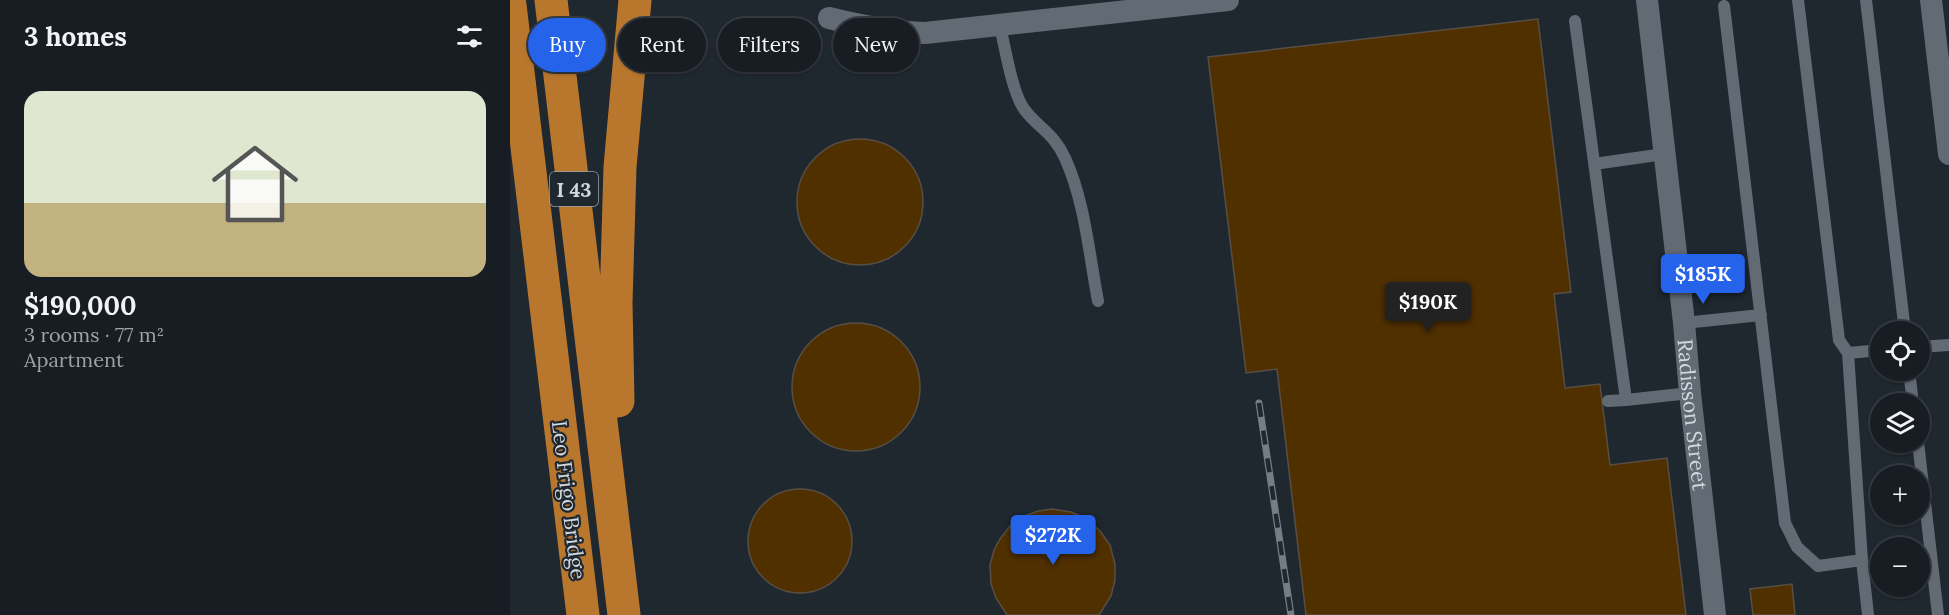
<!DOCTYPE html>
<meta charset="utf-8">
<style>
:root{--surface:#171d23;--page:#242a30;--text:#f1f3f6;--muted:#9ea2a6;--line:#363b41;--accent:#2563eb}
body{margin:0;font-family:Lora,serif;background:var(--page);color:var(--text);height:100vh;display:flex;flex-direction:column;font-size:22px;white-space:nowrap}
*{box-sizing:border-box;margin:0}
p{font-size:20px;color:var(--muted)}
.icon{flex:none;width:33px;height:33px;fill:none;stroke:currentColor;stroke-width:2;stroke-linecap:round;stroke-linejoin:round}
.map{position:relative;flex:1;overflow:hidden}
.details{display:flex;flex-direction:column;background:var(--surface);width:510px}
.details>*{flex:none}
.banner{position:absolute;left:18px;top:18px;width:570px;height:54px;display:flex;gap:12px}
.buttons{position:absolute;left:1360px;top:321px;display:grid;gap:12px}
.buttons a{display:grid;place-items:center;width:60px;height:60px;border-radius:50%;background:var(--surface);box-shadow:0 2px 4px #0004,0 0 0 2px var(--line);font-size:30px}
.price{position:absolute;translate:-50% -51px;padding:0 14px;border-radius:6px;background:var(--accent);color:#fff;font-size:20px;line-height:39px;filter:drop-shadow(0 2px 3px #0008)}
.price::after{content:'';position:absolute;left:50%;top:36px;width:18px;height:14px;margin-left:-9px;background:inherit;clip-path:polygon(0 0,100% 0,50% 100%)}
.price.active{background:#222;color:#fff}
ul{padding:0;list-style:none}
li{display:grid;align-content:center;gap:12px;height:318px;padding:0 24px}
li span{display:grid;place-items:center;height:186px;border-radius:18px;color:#555}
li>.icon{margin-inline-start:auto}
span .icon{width:108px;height:108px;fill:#fffc;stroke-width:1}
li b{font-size:26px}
h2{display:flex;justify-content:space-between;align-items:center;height:72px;padding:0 24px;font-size:26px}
.pill{padding:0 21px;border-radius:27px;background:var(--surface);box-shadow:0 2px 4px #0004,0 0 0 2px var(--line);font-size:21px;line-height:54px}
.pill.active{background:var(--accent);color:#fff}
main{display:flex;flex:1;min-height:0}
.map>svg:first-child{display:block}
.building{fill:#513000;stroke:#574f45;stroke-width:1.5}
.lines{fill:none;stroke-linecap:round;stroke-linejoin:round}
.lane{stroke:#626a74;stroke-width:12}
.street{stroke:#626a74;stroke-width:22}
.highway{stroke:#b9772d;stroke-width:33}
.rail-casing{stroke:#767d84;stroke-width:7}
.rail{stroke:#1f272f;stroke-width:4.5;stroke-dasharray:14;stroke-linecap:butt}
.labels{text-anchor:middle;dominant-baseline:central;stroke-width:4.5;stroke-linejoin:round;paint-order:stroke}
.shield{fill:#1f272f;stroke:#9da3aa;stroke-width:1.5}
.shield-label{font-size:20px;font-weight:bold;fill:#d3d8de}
.street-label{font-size:21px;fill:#d3d8de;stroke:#1f272f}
</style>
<main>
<section class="details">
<h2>3 homes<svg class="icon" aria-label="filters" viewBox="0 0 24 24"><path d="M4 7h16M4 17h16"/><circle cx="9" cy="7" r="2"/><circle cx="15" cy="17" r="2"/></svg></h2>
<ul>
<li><span style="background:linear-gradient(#dfe7d0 60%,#c2b280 0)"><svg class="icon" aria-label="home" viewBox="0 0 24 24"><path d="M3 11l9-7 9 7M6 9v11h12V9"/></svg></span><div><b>$190,000</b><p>3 rooms · 77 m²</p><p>Apartment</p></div></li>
</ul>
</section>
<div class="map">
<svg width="1439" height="615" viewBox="0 0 1439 615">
<rect width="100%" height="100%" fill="#1f272f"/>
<path class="building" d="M1028,19L1061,292L1044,294L1055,388L1090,384L1100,465L1157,458L1176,615H796L767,369L736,373L698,57Z
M287 202a63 63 0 1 1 126 0a63 63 0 1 1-126 0Z
M282 387a64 64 0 1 1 128 0a64 64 0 1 1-128 0Z
M238 541a52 52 0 1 1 104 0a52 52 0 1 1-104 0Z
M542,509L561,512L575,518L590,531L600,545L605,564V580L601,596L589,615H497L486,598L481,584L480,565L484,550L490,539L500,526L512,517L528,511Z
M1282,584L1285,615H1243L1240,589Z"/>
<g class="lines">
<path class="lane" d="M1288,0L1329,340L1338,353L1371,350
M1356,0L1395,332
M1214,6L1275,523L1287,547L1308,566L1352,560
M1065,21L1116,400L1098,401
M490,26C495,47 502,92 514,109C528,128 544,133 555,158C575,202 579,254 588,301
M1084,164L1154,154
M1174,323L1251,315
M1410,347L1439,345
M1338,353L1352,560L1358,615
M1399,370L1403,404
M1116,400L1180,393
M1408,442L1428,615"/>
<g class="street">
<path id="s1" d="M1137,0L1174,323L1180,393L1205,615"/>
<path d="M1421,0L1439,154"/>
<path d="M319,18C351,26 382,32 415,33L718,0"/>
</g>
<path class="highway" d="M41,0L114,615
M0,5L73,615
M108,401L106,303L110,167L125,0"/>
<defs>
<path id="rail" d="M749,403L781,615"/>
</defs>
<use href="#rail" class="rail-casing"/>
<use href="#rail" class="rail"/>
</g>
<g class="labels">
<rect class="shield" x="40" y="172" width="48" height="34" rx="4.5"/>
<g class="shield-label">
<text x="64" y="189">I 43</text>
</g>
<g class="street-label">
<text stroke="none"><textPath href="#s1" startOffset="417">Radisson Street</textPath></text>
<text transform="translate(59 500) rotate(83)">Leo Frigo Bridge</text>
</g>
</g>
</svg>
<div class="buttons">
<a><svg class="icon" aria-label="locate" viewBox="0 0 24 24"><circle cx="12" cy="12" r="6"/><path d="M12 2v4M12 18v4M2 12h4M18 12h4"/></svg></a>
<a><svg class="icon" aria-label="layers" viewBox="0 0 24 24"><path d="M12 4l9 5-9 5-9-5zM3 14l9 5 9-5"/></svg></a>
<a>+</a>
<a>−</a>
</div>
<b class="price" style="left:1193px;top:305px">$185K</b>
<b class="price active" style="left:918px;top:333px">$190K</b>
<b class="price" style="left:543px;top:566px">$272K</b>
<div class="banner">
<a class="pill active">Buy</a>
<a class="pill">Rent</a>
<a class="pill">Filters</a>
<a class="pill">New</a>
</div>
</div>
</main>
